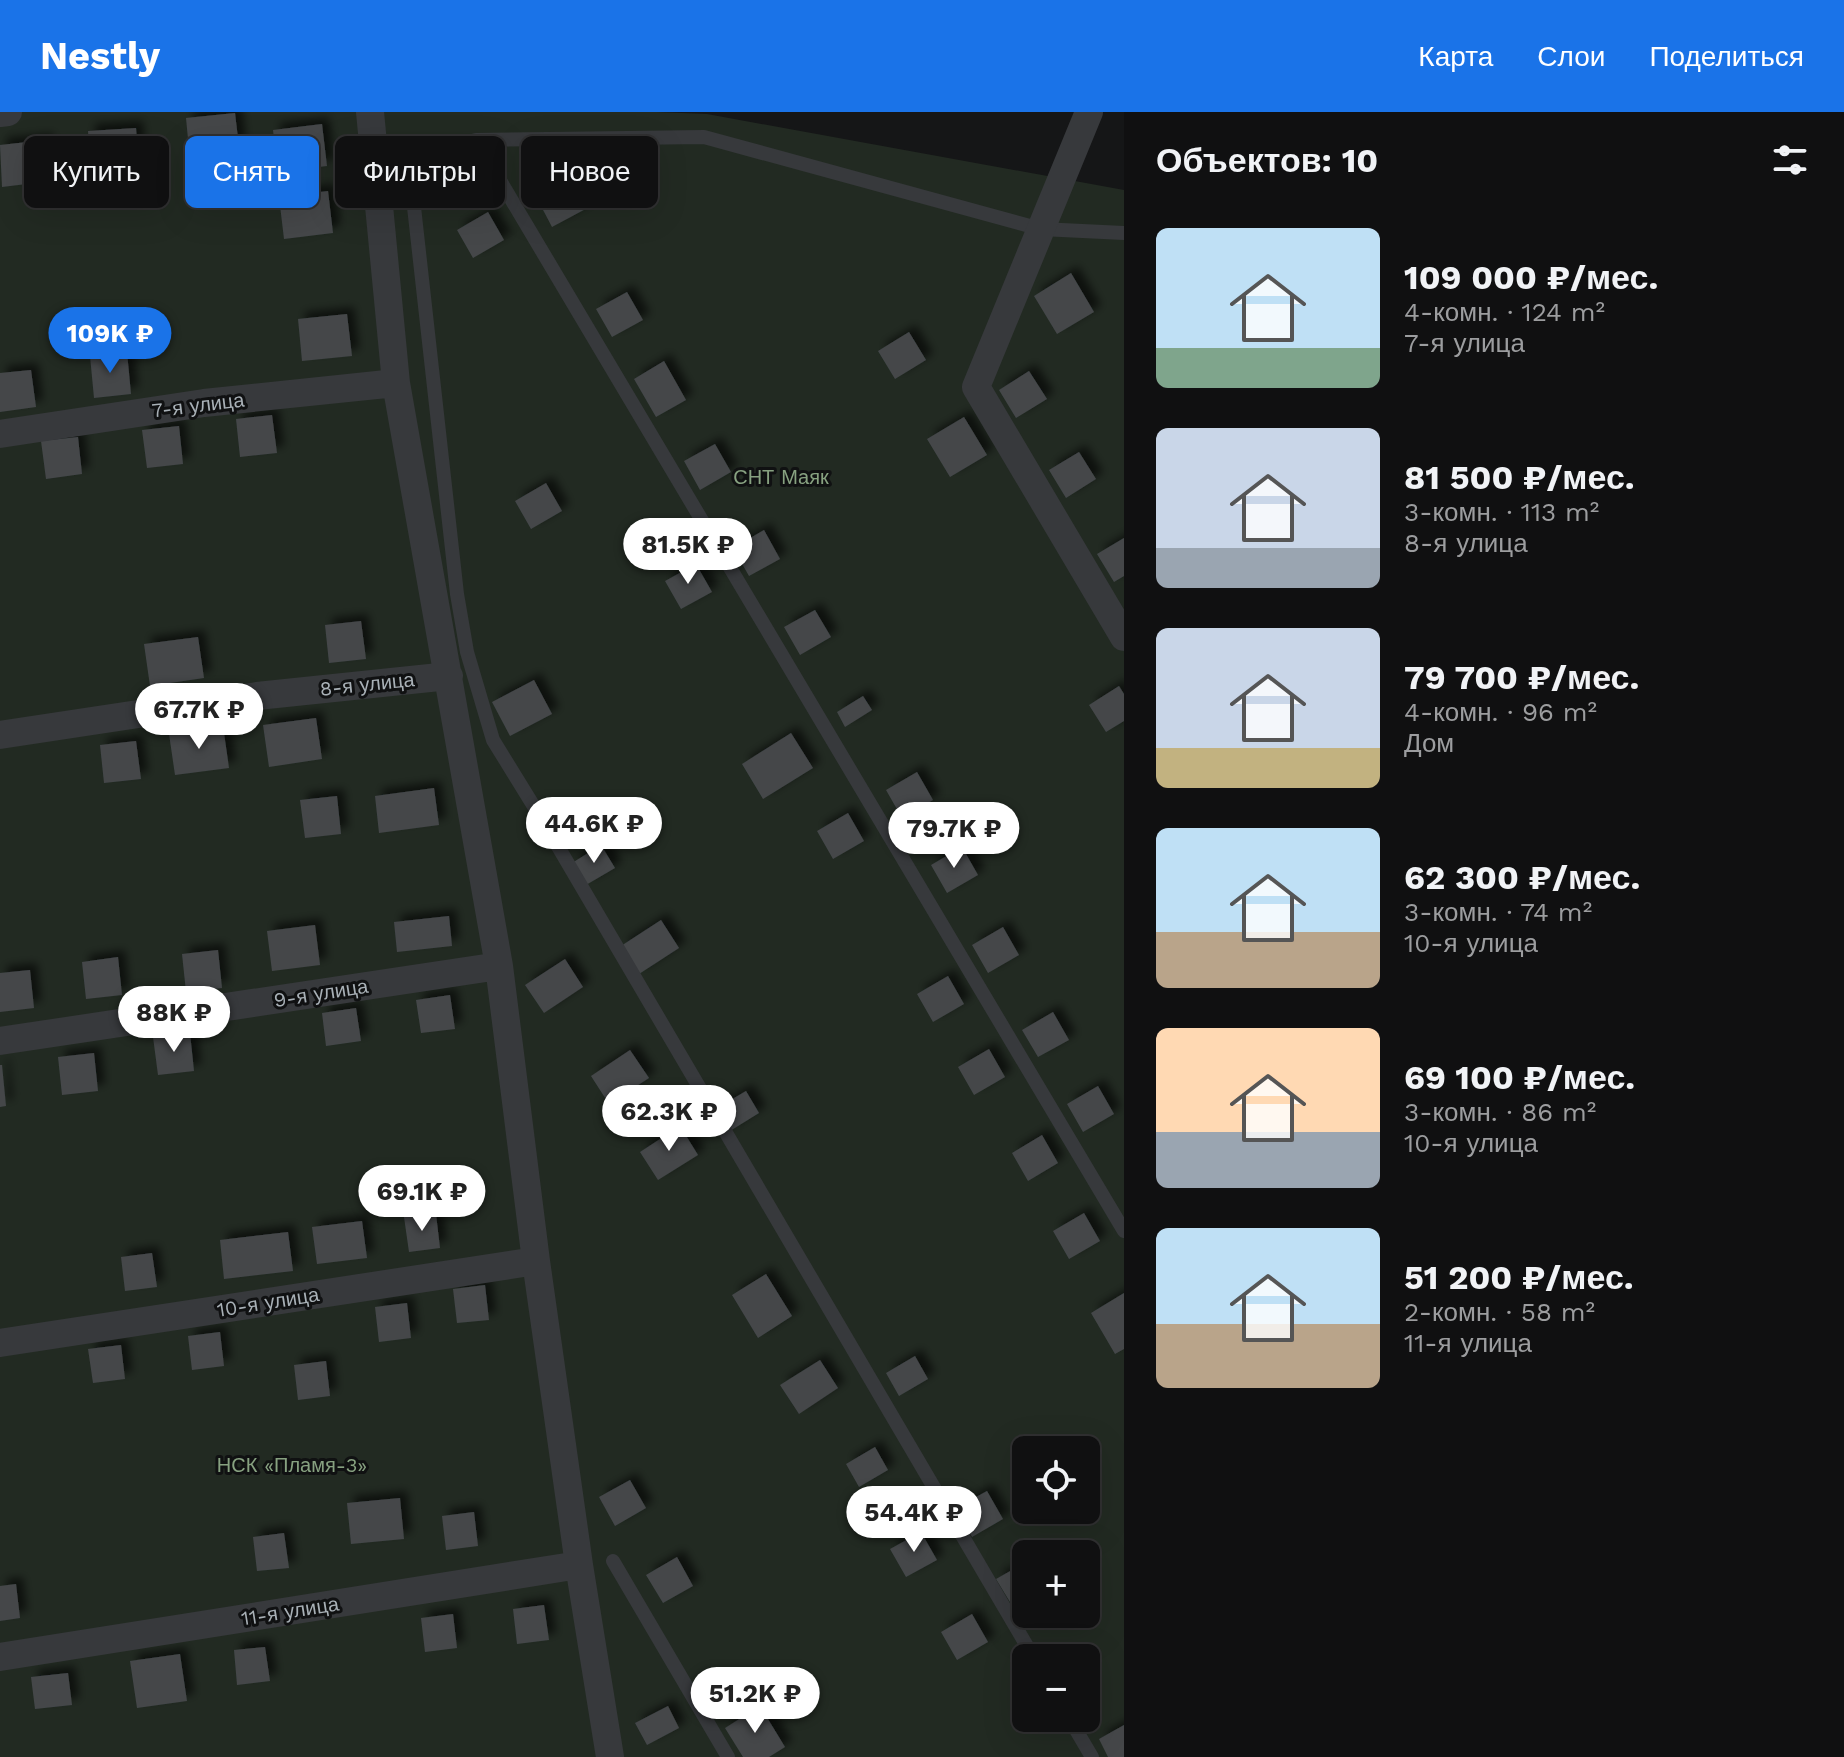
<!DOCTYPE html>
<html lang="ru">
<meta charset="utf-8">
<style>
:root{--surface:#101011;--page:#19191a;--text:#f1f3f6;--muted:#9c9d9f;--line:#303031;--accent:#1a73e8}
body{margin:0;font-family:"Work Sans",sans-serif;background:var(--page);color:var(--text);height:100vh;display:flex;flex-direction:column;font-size:30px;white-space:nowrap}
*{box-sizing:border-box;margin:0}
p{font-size:26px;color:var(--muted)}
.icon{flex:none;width:44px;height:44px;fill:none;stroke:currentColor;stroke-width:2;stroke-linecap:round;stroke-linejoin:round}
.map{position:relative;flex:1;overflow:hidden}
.side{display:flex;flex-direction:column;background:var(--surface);width:720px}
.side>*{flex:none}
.guide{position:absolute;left:24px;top:24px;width:760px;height:72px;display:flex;gap:16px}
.fabs{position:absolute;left:1012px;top:1324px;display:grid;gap:16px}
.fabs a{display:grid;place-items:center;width:88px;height:88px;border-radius:12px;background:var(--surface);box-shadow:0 8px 32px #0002,0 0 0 2px var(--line);font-size:40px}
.price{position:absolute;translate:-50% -68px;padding:0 18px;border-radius:28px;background:#fff;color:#222;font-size:26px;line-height:52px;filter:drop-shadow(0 2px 4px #0008)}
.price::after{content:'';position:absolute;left:50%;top:48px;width:24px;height:18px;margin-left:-12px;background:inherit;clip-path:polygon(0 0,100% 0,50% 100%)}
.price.current{background:var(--accent);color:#fff}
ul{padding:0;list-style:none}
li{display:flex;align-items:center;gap:24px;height:200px;padding:0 32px}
li span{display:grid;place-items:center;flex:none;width:224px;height:160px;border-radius:12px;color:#555}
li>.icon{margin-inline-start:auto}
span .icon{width:96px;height:96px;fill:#fffc;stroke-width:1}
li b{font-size:34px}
h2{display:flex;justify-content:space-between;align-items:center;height:96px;padding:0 32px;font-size:34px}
.pill{padding:0 28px;border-radius:12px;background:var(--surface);box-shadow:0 8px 32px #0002,0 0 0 2px var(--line);font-size:28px;line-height:72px}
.pill.current{background:var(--accent);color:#fff}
header{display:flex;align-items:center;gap:48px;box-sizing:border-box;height:112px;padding:0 40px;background:var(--accent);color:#fff}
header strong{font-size:38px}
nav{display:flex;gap:44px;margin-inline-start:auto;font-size:28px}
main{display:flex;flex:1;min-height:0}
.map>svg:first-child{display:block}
.green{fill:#222a22;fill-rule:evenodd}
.building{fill:#44474a;filter:url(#shadow)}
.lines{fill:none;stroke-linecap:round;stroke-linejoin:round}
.lane{stroke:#37393c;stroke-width:14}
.street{stroke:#37393c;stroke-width:28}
.labels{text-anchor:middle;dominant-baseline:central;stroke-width:6;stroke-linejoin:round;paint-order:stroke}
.street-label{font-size:20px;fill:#a8b0b6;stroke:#101112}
.park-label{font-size:20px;fill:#87a180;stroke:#101112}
</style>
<header>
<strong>Nestly</strong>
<nav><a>Карта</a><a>Слои</a><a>Поделиться</a></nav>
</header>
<main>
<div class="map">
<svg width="1124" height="1645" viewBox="0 0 1124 1645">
<defs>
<filter id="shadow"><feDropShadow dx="7" dy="-7" stdDeviation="4" flood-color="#0009"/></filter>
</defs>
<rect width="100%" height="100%" fill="#151617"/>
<path class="green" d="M0,0H657L707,2L1124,78V1645H0ZM1026,1338H1086V1398H1026ZM1026,1442H1086V1502H1026ZM1026,1546H1086V1606H1026Z"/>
<path class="building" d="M235,1L240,43L190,48L186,6Z
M322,12L327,54L278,60L273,18Z
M136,16L139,54L91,58L88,19Z
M46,28L51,69L2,75L0,33Z
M572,55L593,93L552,115L532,77Z
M328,79L333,121L284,127L279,85Z
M488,100L504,128L473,146L457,118Z
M1071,161L1094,200L1057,222L1034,184Z
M627,180L643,208L612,225L596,197Z
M347,202L352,244L302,249L298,207Z
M909,220L926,248L895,267L878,239Z
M127,240L131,282L94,286L90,244Z
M664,249L686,288L656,305L634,267Z
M31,258L36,295L0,300V261Z
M1029,259L1047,287L1016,306L999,278Z
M272,303L277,341L240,345L236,307Z
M964,305L987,343L950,365L927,327Z
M179,314L183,352L147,356L142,318Z
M78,325L82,362L46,367L41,329Z
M715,332L731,360L700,378L684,349Z
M1079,340L1096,367L1066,386L1049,358Z
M546,371L562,399L531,417L515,389Z
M764,418L780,447L749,464L733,436Z
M1124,426V464L1114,470L1097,442Z
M696,452L712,480L681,497L665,469Z
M815,498L831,525L800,543L784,515Z
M361,509L366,547L329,551L325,513Z
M198,525L204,566L150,574L144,532Z
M534,568L552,602L510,624L492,590Z
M1119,574L1124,582V609L1106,620L1089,593Z
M863,584L872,598L845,615L837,600Z
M316,606L322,647L269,655L263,613Z
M223,614L229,656L175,663L169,622Z
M791,621L813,656L763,687L742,652Z
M136,629L141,667L104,671L100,633Z
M917,660L933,688L902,706L886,678Z
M434,676L439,713L379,721L375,684Z
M337,684L341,722L305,726L300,688Z
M848,701L864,729L833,747L817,719Z
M601,733L615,756L586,773L572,751Z
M962,735L978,763L947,781L931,753Z
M449,804L452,834L397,840L394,810Z
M661,808L679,836L639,862L621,834Z
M315,813L320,853L272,859L267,819Z
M1003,815L1019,843L988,861L972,833Z
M218,838L222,876L186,880L182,842Z
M118,845L122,883L86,887L82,850Z
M565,847L583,875L544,901L525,873Z
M30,858L34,896L0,900V861Z
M948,864L964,892L933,910L917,882Z
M450,883L455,917L421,921L416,888Z
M356,896L361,929L326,934L322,901Z
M1053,900L1069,928L1038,945L1022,918Z
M190,921L194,959L158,963L153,925Z
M989,937L1005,965L974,983L958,955Z
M630,938L649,966L609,992L591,964Z
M94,941L98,979L62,983L58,945Z
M0,953H2L6,994L0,995Z
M1098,974L1114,1002L1083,1020L1067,992Z
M746,979L759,1001L730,1019L717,996Z
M680,1014L698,1043L658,1068L640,1040Z
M1042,1023L1058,1051L1028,1069L1012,1041Z
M1084,1101L1100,1129L1069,1147L1053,1119Z
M436,1102L440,1136L409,1140L404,1105Z
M362,1109L367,1146L317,1152L312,1115Z
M288,1120L293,1159L224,1167L220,1128Z
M152,1141L157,1175L125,1179L121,1145Z
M766,1162L792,1204L758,1226L732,1183Z
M485,1173L489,1208L457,1211L453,1177Z
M1124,1181V1237L1115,1242L1091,1201Z
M407,1191L411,1226L379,1230L375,1195Z
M220,1220L224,1254L192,1258L188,1224Z
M121,1233L125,1267L93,1271L88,1237Z
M915,1244L928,1267L899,1284L886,1261Z
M820,1248L838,1276L799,1302L780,1273Z
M326,1249L330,1284L298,1288L294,1253Z
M875,1335L888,1358L859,1375L846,1352Z
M630,1368L646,1396L615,1414L599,1385Z
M987,1379L1003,1407L972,1425L956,1396Z
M400,1386L404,1427L351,1432L347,1391Z
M474,1400L478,1434L446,1438L442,1404Z
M921,1420L937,1448L906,1465L890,1437Z
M284,1421L289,1456L257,1459L253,1425Z
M677,1445L693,1474L663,1491L646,1463Z
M1026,1450V1480L1010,1490L996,1467Z
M16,1472L20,1506L0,1509V1474Z
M544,1493L549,1528L517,1532L513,1497Z
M453,1502L457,1536L425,1540L421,1506Z
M972,1502L988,1530L957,1548L941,1520Z
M265,1535L270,1569L237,1573L234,1538Z
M180,1542L187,1589L137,1596L130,1549Z
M68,1561L72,1593L35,1597L31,1565Z
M668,1594L679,1616L647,1633L635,1611Z
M760,1594L785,1635L769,1645H743L725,1616Z
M1124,1613V1645H1108L1099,1627Z"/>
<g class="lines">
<path class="lane" d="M476,28L1124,1119
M613,1449L728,1645
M1034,1546L546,714L493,628L467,540L457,482L412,77L430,39L476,28L704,25L1041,117L1124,121
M1069,1606L1092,1645"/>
<path class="street" d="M370,0L396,271L499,854L536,1149L579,1453L610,1645
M1089,0L976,275L1124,525
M0,1L8,0
M0,322L204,291L396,271
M0,623L257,584L449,564
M0,929L499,854
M0,1231L536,1149
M0,1545L579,1453"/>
</g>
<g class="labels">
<g class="street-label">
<text transform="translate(198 293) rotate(-7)">7-я улица</text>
<text transform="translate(367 572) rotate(-6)">8-я улица</text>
<text transform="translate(321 881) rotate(-9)">9-я улица</text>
<text transform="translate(268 1190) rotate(-9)">10-я улица</text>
<text transform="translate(290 1499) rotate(-9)">11-я улица</text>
</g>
<g class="park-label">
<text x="781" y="365">СНТ Маяк</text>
<text x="292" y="1353">НСК «Пламя-3»</text>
</g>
</g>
</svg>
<div class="fabs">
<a><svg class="icon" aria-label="locate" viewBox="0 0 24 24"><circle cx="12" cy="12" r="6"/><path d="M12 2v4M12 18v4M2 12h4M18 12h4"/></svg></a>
<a>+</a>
<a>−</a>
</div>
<b class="price current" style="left:110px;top:263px">109K ₽</b>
<b class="price" style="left:688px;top:474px">81.5K ₽</b>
<b class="price" style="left:199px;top:639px">67.7K ₽</b>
<b class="price" style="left:594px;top:753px">44.6K ₽</b>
<b class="price" style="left:954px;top:758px">79.7K ₽</b>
<b class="price" style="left:174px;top:942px">88K ₽</b>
<b class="price" style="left:669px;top:1041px">62.3K ₽</b>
<b class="price" style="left:422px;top:1121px">69.1K ₽</b>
<b class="price" style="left:914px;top:1442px">54.4K ₽</b>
<b class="price" style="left:755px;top:1623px">51.2K ₽</b>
<div class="guide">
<a class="pill">Купить</a>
<a class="pill current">Снять</a>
<a class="pill">Фильтры</a>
<a class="pill">Новое</a>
</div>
</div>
<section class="side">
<h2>Объектов: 10<svg class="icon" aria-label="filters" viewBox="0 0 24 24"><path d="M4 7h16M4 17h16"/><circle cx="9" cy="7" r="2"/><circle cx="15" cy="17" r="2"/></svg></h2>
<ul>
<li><span style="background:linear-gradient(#bfe0f5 75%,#7fa58c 0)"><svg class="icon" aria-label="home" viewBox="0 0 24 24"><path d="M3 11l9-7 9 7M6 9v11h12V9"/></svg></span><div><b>109 000 ₽/мес.</b><p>4-комн. · 124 m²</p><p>7-я улица</p></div></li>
<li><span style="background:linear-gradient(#c9d6e8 75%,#9aa5b1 0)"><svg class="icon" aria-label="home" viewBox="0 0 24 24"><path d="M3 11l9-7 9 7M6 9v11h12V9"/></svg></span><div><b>81 500 ₽/мес.</b><p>3-комн. · 113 m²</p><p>8-я улица</p></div></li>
<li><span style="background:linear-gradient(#c9d6e8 75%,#c2b280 0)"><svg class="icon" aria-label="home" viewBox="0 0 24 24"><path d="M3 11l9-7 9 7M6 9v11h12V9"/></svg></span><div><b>79 700 ₽/мес.</b><p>4-комн. · 96 m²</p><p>Дом</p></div></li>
<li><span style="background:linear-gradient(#bfe0f5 65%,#b9a48a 0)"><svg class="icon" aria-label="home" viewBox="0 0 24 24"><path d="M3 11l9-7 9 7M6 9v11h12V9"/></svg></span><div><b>62 300 ₽/мес.</b><p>3-комн. · 74 m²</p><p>10-я улица</p></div></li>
<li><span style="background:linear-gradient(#ffd9b3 65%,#9aa5b1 0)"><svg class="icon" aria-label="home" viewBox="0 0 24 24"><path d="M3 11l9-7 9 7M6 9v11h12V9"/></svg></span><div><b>69 100 ₽/мес.</b><p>3-комн. · 86 m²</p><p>10-я улица</p></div></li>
<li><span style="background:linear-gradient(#bfe0f5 60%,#b9a48a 0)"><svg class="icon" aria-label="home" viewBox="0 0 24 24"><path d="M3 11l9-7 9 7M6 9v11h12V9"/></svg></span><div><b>51 200 ₽/мес.</b><p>2-комн. · 58 m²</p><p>11-я улица</p></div></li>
</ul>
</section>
</main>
